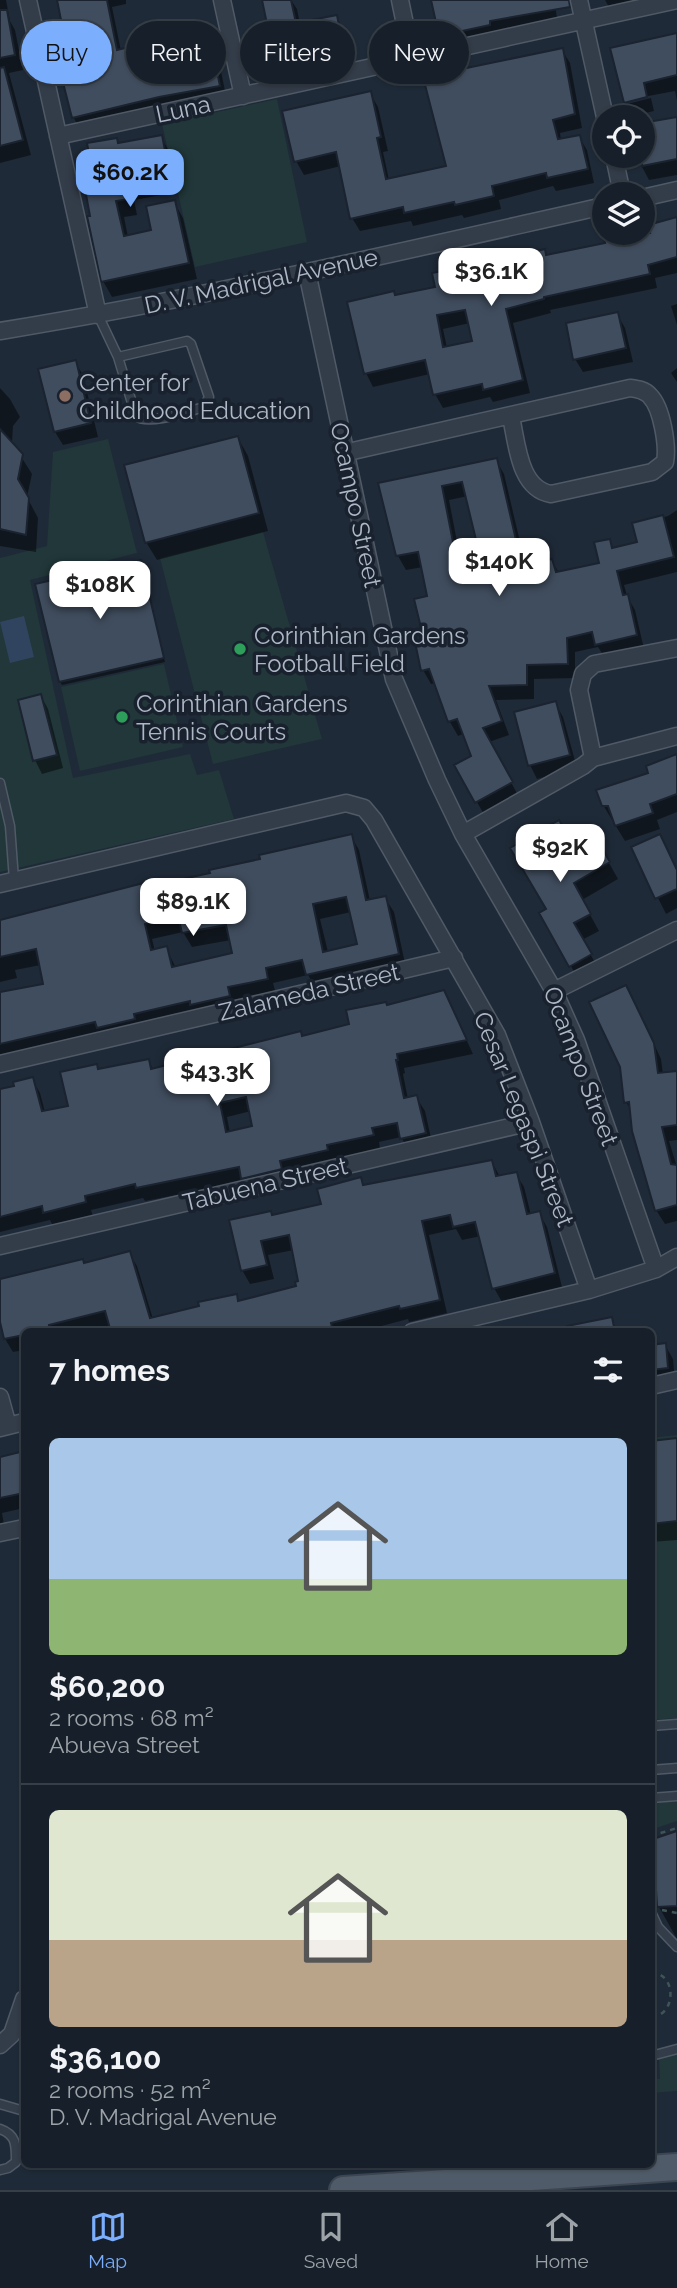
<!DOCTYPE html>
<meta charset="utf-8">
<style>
:root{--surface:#17202a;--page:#202832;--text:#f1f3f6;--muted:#9ea3a8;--line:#363e47;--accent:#7baefd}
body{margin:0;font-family:Raleway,sans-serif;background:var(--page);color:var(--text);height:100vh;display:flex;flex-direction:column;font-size:26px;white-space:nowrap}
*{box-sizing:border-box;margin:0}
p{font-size:23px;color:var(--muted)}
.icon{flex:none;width:38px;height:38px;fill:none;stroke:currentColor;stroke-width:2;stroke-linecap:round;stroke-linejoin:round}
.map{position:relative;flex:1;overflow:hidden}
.sheet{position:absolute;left:21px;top:1328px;width:634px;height:840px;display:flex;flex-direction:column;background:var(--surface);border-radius:10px;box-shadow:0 2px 5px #0004,0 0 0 2px var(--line)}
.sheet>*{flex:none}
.hud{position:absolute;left:21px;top:21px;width:635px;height:63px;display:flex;gap:14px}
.tools{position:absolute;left:592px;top:105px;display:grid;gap:14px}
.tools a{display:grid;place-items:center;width:63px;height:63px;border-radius:50%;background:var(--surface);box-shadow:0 2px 5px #0004,0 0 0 2px var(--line);font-size:35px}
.price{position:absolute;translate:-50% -60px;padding:0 16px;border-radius:14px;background:#fff;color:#222;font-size:23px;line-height:46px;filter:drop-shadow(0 2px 4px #0008)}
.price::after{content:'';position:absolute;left:50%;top:42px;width:21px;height:16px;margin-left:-10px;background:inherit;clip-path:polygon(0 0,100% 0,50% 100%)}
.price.active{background:var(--accent);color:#111}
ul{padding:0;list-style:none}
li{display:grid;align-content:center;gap:14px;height:371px;padding:0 28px}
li+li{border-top:2px solid var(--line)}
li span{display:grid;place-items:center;height:217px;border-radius:10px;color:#555}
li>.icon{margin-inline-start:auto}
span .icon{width:126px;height:126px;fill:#fffc;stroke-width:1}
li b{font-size:30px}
h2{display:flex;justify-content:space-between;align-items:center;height:84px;padding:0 28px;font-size:30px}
.chip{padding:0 24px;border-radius:32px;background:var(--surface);box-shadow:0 2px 5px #0004,0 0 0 2px var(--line);font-size:24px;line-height:63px}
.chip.active{background:var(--accent);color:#111}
.tab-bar{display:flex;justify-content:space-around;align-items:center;height:98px;border-top:2px solid var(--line);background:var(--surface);font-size:19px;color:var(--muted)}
.tab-bar a{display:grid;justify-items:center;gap:4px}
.tab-bar .active{color:var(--accent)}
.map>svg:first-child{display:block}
.green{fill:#213739}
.water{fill:#30445f}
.shadow{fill:#0007;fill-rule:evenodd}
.building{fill:#404d5e;stroke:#1a232f;stroke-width:2;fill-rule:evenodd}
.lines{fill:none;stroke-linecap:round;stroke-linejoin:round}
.service-casing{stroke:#505a67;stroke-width:11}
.minor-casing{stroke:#505a67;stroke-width:19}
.primary-casing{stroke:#3c4552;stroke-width:30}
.path{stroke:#3f5457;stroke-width:2.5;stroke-dasharray:5 5;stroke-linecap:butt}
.service{stroke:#333c49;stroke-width:8}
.minor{stroke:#333c49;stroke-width:16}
.primary{stroke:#505b69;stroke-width:26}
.education-dot{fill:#8d6e63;stroke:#18212d;stroke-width:2.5}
.leisure-dot{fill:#2e9e5b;stroke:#18212d;stroke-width:2.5}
.labels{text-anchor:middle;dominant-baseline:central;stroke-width:7;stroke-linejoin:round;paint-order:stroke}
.street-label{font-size:24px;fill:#adb7c6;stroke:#18212d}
.poi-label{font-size:24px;fill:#adb7c6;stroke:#18212d;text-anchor:start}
</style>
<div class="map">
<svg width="677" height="2190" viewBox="0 0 677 2190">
<rect width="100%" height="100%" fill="#1f2a38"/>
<path class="green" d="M277,99L307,242L195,267L162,124Z
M108,439L137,553L30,580L73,778L190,754L197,775L219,770L234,819L0,872V558L47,546L53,452Z
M263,532L322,739L213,764L160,558Z
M164,664L183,747L80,771L61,687Z
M677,1435V1718L651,1720V1438Z
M677,1801V1821L653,1829L651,1803Z
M677,2053V2091L651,2093V2079H660L659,2058Z"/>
<path class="water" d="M24,616L34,657L10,663L0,622Z"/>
<path class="shadow" d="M0,0H6L10,21L15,30L23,70L9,73L31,155L0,163Z
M59,0H126V4L112,7L121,51L136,47L146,66L212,53L220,67L227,100L82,132L73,117L71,62Z
M266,0H291L297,9L300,24L336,17L344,31L349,54L296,68L282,61L274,47Z
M433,0H554L558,23L448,48L441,35Z
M605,0H663L611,11Z
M677,35V101L675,91L627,100V104L651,98L654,111L633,116L625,102Z
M562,50L570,63L582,128L560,133L561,140L579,137L587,150L594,183L556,191L553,186L499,200L501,209L464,218L462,215L413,226L411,221L360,231L352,218L341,166L304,175L296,161L370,93L378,107L388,151L383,152L389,180L448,167Z
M677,119V175L649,180L641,165L639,156H642Z
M161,137L170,153L178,192L134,200L137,215L124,217L128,237L153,231L174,202L183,218L197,279L112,297L103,281L92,217V161L119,145Z
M677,219V273L655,278L657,288L550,310L551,313L513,323L530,393L493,402L490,397L443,408L435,394L430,374L373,387L366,373L395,296L437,288L447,274L544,251L547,256L607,244L606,240L651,231ZM470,323L474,342L447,348L443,329Z
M677,304V325L671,306Z
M617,314L625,328L633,362L583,372L575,359Z
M75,362L83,375L98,437L63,445L55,432Z
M677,368V382L671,373Z
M0,388L10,399L20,417L13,426L12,442L32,474L27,497L38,518L36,552L0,546Z
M238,438L248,456L268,531L157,560L146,542Z
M496,460L504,474L526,567L552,561L559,573L601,564L609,541L614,549L639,543L634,525L668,516L677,510V572L624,585L627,596L635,610L644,649L605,658L598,647L575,652V678L534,679V699L496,700L509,735L489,742L519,797L485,816L456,766L473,757L463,734L458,736L450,722L436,683L431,684L423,670L429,597L423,567L406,570L398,556L380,485ZM468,496L487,578L465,583L449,500Z
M141,562L165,662L62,685L60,682Z
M41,696L48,709L63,768L42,774L35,760Z
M555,703L563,717L577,768L537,779L530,765Z
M677,756V812L657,820L660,829L625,841L603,805Z
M351,836L359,850L370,901L385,898L394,912L406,968L316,989L308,975L273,983L276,994L0,1061V994L45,985L41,965L15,970L17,978L0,982V921L212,874ZM351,912L359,945L328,952L320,919ZM183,932L192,947L231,940L234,954L176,968L166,948L155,951L152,939Z
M659,836L677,870V908L666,914L633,848Z
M543,840L579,857L599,845L618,879L582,900L599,931L582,940L600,971L580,982L541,914L548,910Z
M634,1001L661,1059L663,1074L677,1073V1140L669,1141L677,1167V1221L665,1224L656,1210L632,1112L626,1102Z
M451,1006L473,1054L404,1068L405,1073L403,1074L408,1099L416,1097L425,1111L433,1147L410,1152L401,1137L379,1142L380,1149L334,1159L335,1164L145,1201L143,1198L91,1210L93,1216L53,1226L50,1220L0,1232V1091L16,1087L32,1079L40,1093L45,1112L70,1107L99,1071L148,1061L154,1070L302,1037L351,1026L387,1007ZM251,1111L254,1128L230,1133L227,1117Z
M492,1162L500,1177L516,1174L524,1187L531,1215L539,1213L547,1227L562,1287L502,1302L494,1288L481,1236L462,1240L456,1229L429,1235L447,1313L409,1322L408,1319L359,1332H113L111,1325L84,1332H24V1350L13,1352L5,1339L0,1314V1280L85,1264L129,1253L137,1266L153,1319L236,1296L240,1302L298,1288L301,1283L294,1250L268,1255L274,1279L250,1284L242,1270L272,1216L323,1206L360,1179L365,1187Z
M665,1345L673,1359L675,1382L651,1384V1347Z
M24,1373V1395L19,1374Z
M677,1440V1540L651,1542V1442Z
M24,1453V1508L2,1513L5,1530L0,1531V1458Z
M677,1835V1939L659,1907L655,1841Z
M23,1864H24V1899L23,1896L24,1882L21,1876Z"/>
<path class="building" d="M57,0H107L117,50L137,45L142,65L213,51L220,86L159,97L72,118L58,63L69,60Z
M262,0H291L296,23L337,15L342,41L287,55L272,48Z
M431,0H569L570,7L490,21V25L439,36Z
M0,10H7L15,55L0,58Z
M677,33V75L644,83L647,97L624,103L610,48Z
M563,48L575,114L553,120L558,139L580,135L588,169L547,178L546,173L492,186L494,196L455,205L454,202L404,213L403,207L350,219L336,152L294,162L282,111L371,91L381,137L377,138L386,179L446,166L423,77Z
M4,67L23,140L0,146V68Z
M677,117V159L642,166V123Z
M162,135L170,176L126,184L129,199L116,201L124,236L151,230L146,206L175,200L189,263L101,282L87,216H90L80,162L90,160L87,143L117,138L118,143Z
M677,217V257L648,265L650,274L544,297V299L506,309L523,380L483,390L482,384L433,395L425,360L364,374L347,302L394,291L395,295L435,287L432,273L447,270V272L545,249L546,255L605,243L604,239L634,233H650L648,225ZM465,310L472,341L443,347L437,315Z
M618,312L626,348L573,360L566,323Z
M76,360L91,423L54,432L38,369Z
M0,429L23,454L18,479L29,498L26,535L0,529Z
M238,436L259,513L145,543L124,465Z
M497,458L522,566L552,559L556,572L599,563L594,542L610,539L612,548L637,542L632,523L663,515L674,557L617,571L623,595L628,594L637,635L595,645L592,632L567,638L568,664L527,665V685L489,686L502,721L483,728L513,782L475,803L454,765L471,756L457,719L448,722L429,669L421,671L415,642L424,640L414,599L427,596L418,552L396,556L378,483ZM462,482L485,577L461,583L442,486Z
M141,560L164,658L59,682L35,584Z
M41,694L57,755L33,761L18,700Z
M556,701L570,755L528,766L514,712Z
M677,754V794L650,804L653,813L615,826L608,806H602L596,790L648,773L646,766Z
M559,820L579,854L599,843L610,862L574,883L591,914L574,923L592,954L569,967L539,913L546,909L510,848L540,831L544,838L547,837L544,828Z
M352,834L366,900L386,896L399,954L306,975L302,960L266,968L268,979L228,987L230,996L190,1005V1001L134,1014L135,1019L97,1028L95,1022L0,1044V992L43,984L36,949L0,957V920L159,879L160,884L210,873L209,870L260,859L259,855ZM346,897L357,944L323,952L313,904ZM178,916L182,933L226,925L232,953L172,967L167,946L151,950L145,924Z
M660,834L677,870V889L655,899L631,847Z
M626,985L654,1043L658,1073L677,1071V1125L662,1127L671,1164L677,1165V1205L655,1211L632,1131L629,1102L624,1103L620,1067L589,1002Z
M444,990L467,1040L397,1054L398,1060H396L404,1098L417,1095L426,1133L400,1139L397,1123L372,1128L374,1135L327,1145L328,1150L280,1161L282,1169L241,1179L239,1167L136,1188L135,1184L85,1196L86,1202L43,1213L42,1206L0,1217V1089L14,1086L13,1082L33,1077L42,1111L68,1106L60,1072L97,1064L98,1069L149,1059L151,1069L301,1031L302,1036L349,1024L346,1010L386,1002L387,1005ZM246,1097L252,1126L226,1132L220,1103Z
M492,1160L496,1176L517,1172L527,1214L540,1211L555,1273L492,1289L475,1222L453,1227L450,1215L422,1221L440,1300L400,1309L399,1306L331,1323L332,1327L311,1332H111L105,1311L49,1325L50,1329L24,1332V1335L4,1339L0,1322V1279L83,1259L84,1263L130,1251L150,1318L199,1306L198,1302L237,1294L238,1301L296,1286L295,1282L298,1281L289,1235L261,1241L267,1265L241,1271L229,1220L271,1211L272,1215L321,1204L317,1189L361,1177L363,1185Z
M612,1317L615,1332H568L567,1326Z
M666,1343L668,1368L651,1370V1345Z
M677,1438V1521L651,1524V1441Z
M24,1451V1493L0,1498V1457Z
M677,1831V1906L657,1907L653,1839Z"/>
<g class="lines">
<defs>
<path id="service" d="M98,315L118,357L136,416C148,426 189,411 204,407L209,397L191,344L187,341L118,357
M0,783L10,826L14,880
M651,1726L677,1724
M651,1770L677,1768
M651,1798L677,1796
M651,1912L658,1927L677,1947
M651,2056L677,2049
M0,2104L24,2111
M0,2129C17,2135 16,2146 16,2162L8,2168L0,2170"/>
<path id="minor" d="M28,0L98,315
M222,0L243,96
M400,0L412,58
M579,0L605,117
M58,136L677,0
M614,156L622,194
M642,198L677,190
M307,272L394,679L437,780L463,834L554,991L576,1040L656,1269
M0,331C203,298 403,251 604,206
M344,453L630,388C638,389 645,390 650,396C662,408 668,446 665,462L652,472L551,494C519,489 517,443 511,417
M593,758L579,690L583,674L594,664L677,648
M463,834L583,766L593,758L677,736
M0,884L346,803L364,808L374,820L497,1035L531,1122L589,1290
M554,991L677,930
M0,1064L454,958
M0,1246L531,1122
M412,1332L589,1290L656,1269L677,1257
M651,1386L677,1380
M0,1397L8,1426
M0,1428L24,1422
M0,1533L24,1528
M0,2045L12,2034L24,1999"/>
<path id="primary" d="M343,2190L677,2167"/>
</defs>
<use href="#service" class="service-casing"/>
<use href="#minor" class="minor-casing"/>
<use href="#primary" class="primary-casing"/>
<path class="path" d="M651,1836L677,1828
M651,1848L654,1900
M662,1910L677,1913
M651,1973C677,1972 677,2016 651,2017"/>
<use href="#service" class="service"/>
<use href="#minor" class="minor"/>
<use href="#primary" class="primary"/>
</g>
<circle class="education-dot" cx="65" cy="396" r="7"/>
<g class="leisure-dot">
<circle cx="240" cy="649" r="7"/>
<circle cx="122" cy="717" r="7"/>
</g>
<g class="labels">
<g class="street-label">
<text transform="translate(183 109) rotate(-12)">Luna</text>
<text transform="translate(261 281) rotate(-12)">D. V. Madrigal Avenue</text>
<text transform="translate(356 505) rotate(78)">Ocampo Street</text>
<text transform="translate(309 992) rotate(-13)">Zalameda Street</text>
<text transform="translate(581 1066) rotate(69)">Ocampo Street</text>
<text transform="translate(524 1119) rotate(68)">Cesar Legaspi Street</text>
<text transform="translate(265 1184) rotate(-13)">Tabuena Street</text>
</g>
<g class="poi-label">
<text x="79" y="382">Center for<tspan x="79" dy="28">Childhood Education</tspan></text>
<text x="254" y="635">Corinthian Gardens<tspan x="254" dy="28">Football Field</tspan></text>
<text x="136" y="703">Corinthian Gardens<tspan x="136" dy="28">Tennis Courts</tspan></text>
</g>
</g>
</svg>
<div class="tools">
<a><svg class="icon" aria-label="locate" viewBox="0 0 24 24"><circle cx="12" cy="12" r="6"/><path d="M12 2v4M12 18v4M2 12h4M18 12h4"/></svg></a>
<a><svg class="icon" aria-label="layers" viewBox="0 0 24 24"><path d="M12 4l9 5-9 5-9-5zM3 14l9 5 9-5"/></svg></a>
</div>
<b class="price active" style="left:130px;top:209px">$60.2K</b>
<b class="price" style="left:491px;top:308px">$36.1K</b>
<b class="price" style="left:499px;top:598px">$140K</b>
<b class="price" style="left:100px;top:621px">$108K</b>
<b class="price" style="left:560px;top:884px">$92K</b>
<b class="price" style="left:193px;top:938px">$89.1K</b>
<b class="price" style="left:217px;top:1108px">$43.3K</b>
<div class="hud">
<a class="chip active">Buy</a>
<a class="chip">Rent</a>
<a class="chip">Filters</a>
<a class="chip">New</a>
</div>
<section class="sheet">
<h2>7 homes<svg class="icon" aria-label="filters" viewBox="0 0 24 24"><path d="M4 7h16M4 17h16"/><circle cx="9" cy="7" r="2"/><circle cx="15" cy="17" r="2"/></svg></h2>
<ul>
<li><span style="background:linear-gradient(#a9c7e8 65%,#8fb573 0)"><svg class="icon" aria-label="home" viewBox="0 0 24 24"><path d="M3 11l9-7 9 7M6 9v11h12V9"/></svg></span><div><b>$60,200</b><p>2 rooms · 68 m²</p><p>Abueva Street</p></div></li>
<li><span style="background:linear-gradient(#dfe7d0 60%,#b9a48a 0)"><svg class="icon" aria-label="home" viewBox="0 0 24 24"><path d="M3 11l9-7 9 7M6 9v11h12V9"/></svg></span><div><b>$36,100</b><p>2 rooms · 52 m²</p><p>D. V. Madrigal Avenue</p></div></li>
</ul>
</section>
</div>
<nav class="tab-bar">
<a class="active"><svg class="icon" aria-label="map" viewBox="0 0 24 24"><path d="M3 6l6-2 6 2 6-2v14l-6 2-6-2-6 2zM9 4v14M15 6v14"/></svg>Map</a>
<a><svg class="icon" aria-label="saved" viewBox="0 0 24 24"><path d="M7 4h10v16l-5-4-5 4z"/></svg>Saved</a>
<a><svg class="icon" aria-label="home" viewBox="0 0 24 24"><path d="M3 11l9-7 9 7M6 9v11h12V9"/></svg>Home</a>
</nav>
